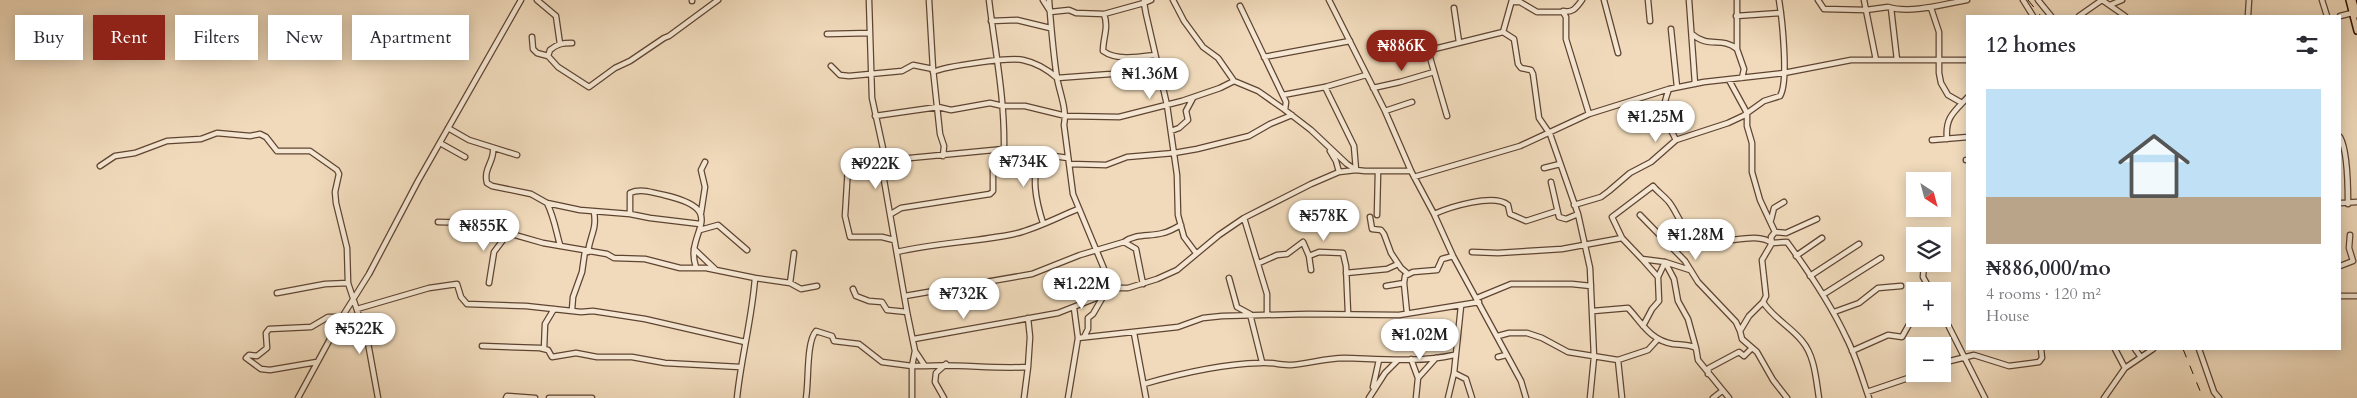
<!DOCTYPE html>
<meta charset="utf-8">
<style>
:root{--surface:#fff;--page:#f7f7f7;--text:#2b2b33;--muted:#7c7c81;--line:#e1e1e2;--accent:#8f2418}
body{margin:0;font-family:Cardo,serif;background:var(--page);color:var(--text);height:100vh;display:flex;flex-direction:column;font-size:19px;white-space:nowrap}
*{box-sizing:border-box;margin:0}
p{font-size:16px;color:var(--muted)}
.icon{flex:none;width:28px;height:28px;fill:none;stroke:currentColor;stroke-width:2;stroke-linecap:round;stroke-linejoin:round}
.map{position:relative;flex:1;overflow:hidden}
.drawer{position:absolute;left:1966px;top:15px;width:375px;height:335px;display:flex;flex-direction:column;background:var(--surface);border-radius:0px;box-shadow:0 2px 12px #0003}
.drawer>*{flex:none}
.guide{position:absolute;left:15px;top:15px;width:475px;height:45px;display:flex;gap:10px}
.needle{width:32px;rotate:144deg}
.buttons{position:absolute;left:1906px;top:172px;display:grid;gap:10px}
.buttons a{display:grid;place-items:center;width:45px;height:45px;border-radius:0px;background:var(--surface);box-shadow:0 2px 12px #0003;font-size:25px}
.price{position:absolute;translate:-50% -42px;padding:0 11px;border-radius:18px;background:#fff;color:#222;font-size:16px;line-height:32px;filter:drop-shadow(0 1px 2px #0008)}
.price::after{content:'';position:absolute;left:50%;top:30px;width:15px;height:11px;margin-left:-8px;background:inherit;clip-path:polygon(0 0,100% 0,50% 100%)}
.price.current{background:var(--accent);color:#fff}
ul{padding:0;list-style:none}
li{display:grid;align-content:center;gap:10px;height:265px;padding:0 20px}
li+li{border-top:1px solid var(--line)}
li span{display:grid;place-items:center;height:155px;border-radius:0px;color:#555}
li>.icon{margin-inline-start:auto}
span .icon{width:90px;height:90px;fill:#fffc;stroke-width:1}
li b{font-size:21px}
h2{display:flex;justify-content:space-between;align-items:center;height:60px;padding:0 20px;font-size:21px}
.chip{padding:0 18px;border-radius:0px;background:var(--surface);box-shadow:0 2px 12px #0003;font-size:18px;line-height:45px}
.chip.current{background:var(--accent);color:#fff}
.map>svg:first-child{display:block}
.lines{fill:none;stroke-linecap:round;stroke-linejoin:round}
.minor-casing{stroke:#5f4432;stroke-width:7}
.major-casing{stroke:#2f1204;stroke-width:8}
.minor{stroke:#f5e7d3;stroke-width:4.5}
.major{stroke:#f0dabb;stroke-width:5}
.rail{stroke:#2f1204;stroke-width:1;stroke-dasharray:9 9;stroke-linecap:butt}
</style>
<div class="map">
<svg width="2357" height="398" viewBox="0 0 2357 398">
<rect width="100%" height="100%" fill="#f0dabb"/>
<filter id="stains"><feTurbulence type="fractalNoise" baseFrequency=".004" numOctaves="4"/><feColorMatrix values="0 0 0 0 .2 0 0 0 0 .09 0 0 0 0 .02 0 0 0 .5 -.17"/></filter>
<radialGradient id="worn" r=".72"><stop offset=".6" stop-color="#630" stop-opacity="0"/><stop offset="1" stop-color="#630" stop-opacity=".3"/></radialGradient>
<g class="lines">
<defs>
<path id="minor" d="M537,0L556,16L560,44
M869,0L872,98L884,153C883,163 886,170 884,180L907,312
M929,0L933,69L940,134L944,146L943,156
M989,0C995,50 1005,99 1004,149
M1043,0L1050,11
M1049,0C1051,26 1053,52 1057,78C1060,94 1067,109 1064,125L1073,194L1112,288
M1151,0L1144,3L1146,14L1167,105L1177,175L1178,215L1184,237L1196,253
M1173,0L1184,21L1203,47L1218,58L1234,81L1258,91L1285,110L1311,130L1347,164L1356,170L1365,171H1411
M1329,0L1385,111L1411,171L1434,214L1453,256L1521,381L1526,398
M1604,0L1618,53
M1648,0L1650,21
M1689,0L1695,84
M1737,0V49L1744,69L1742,78
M1818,0L1824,9L1866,10L1888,7C1911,14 1944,4 1967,0
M1864,0L1876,60
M2023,0L2033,16
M2038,0L2051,16
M2102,0L2125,16
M2322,0L2327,16
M692,1V0
M1512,2H1520L1537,12H1563L1566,17V39L1589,114
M2110,5L2122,0
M1240,6L1286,102L1285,110
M1454,8L1459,42
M1891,8L1897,60
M1931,8L1939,32V73L1941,83L1948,95L1962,103
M1563,11C1573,13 1576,8 1582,0
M1050,12L1069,10L1076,13L1104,14L1144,3V0
M1104,14C1109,28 1103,37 1103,51C1117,61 1139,57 1155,55
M1736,16L1781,13
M2079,16L2102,0
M2248,16L2249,0
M2340,16L2352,13
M991,21L1017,20L1050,28
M1671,29L1677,87
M1503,32L1514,39L1518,64L1521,68L1531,70L1533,74L1539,118L1550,134L1578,214L1590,268L1594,357L1590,398
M827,34L870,33
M1692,34C1709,49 1721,36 1737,49
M532,37L533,49L537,53L548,56
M572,43C562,43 557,44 550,50L548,56L558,67L589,87L615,68L630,61L664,38L669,36L718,0
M1264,57L1350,41
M831,66L840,75L849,76L902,71L913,65L933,69
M933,72C946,66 1010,57 1023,60C1037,63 1047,69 1057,78L1111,74L1157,67
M1729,80L1747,113V126L1752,143V172L1760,200L1775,232
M1373,88L1400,82L1434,72
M1669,89C1659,116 1664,116 1676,140
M1283,95L1325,87L1366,75
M1385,111L1412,102
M875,116L938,107L951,110L990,103L1003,106H1025L1066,116L1119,117L1182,101L1220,88L1234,81
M1447,116L1429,54L1430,50L1503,32L1512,0
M448,128L469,140L517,155
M1171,131L1179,128L1188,120L1186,111L1193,98
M2340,137C2348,151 2348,187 2348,204
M1947,139C1945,117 1954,112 1968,97
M1932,140L1968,137
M440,143L465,157
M493,148C495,161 483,168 487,183L492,186L531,194L547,203L580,210L630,214L650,218L700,224
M1330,151L1336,161L1339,172
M1039,153C1032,179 1035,198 1043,223
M1966,160H1968
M1070,164L1106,165L1127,157L1174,153L1197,149L1249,136L1270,124L1292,115
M100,166L115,156L135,153L167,141L201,139L217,133L250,136L260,134L266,137L277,151H310L337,170L339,174L335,192L336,203L347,248L348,283L368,343L378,398
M1544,168L1560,164
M1414,177L1520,146L1589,114L1669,89L1704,82L1784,73L1851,60H1968
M1551,182L1559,217L1566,219L1578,214
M547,203C554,217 556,231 560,245
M2340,203L2357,202
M1574,205L1601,197L1609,191L1630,173L1651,162L1676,140L1728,123L1743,116L1764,101L1780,96C1789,82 1782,18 1779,0
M701,213L705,187L701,170L705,162
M630,214V193C641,188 654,193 664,195C733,211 683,232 696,267
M891,214L901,208L990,194L993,191V168L999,150
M1434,214C1450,207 1494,193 1508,205L1510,214L1526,221L1557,211
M1377,215L1378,172
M1640,215L1685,261L1698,282L1736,322L1740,331
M1370,217L1372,229L1381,230L1384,234L1391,253L1401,268L1408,274
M1244,218L1267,294V315
M1771,220L1774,208L1784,202
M438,222L473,223L543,243L607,254L614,258L645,259L680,268H706L755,278L790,283L801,289L817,286
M700,230L718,225L747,250
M894,240L882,237H850L845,216L848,167L858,163L1004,149L1068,158
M1124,242C1137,233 1149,237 1163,233C1169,232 1175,228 1181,225
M694,249L715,269
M588,252C590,235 597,230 594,212
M897,252C935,243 975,242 1014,234C1036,229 1058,217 1078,209
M1472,252L1498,253L1562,249L1622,238
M1309,256L1319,252L1343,253L1346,266L1348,313
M1796,256L1822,238
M1642,259L1658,277L1659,301L1652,309L1643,326
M1259,263L1277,255L1287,254L1303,242L1309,256L1311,270
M1924,264L1923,277L1931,291
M2340,266L2353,261L2349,248L2350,235
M1690,270L1665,262L1642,259L1622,238L1612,217L1653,186C1658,192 1664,196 1669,202C1677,212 1680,225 1690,234C1713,253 1751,228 1772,243L1787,242C1809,272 1830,303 1846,337C1856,356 1862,378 1869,398
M1346,273L1387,269L1398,264
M1810,276L1859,244
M1658,277L1665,262L1674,279L1678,301L1688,319L1696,348
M1229,278L1237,307L1250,314L1262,362
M489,283L494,252L509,232
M790,283L794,253
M1386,286L1404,283
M853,289L856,296L869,301L882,302L887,310L907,312L915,351L912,366V398
M277,293L325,284L348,283
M1824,294L1881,258
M905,296L1032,274L1080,255L1124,242L1136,249L1143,284
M2340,296H2357
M1477,298L1511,284H1572L1591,286
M1763,302C1773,318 1791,327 1802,341C1815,356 1816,380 1819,398
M1074,308L1078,338
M357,309L429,288L457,284L461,297L467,304L526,306L581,312L593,311L645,319L745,342
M572,310L573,297L582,272L585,251
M1593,311L1628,308C1642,323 1650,340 1673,344C1681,345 1688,344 1696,348L1698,360L1729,398
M1834,312L1859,303L1878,288L1901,286
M1407,313L1404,283L1405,276L1413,272L1437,270L1442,259L1453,256
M1942,313L1985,398
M1028,318L1030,337L1028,367
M1134,333L1146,398
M1498,336L1509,333H1527L1542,338L1568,352L1618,360L1622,398
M1084,337L1088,329V318L1093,314L1104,295
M914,339L1058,313L1104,295L1112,288H1128L1157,279L1177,270L1219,235L1244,218L1311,184L1339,172L1356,170L1354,146L1325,87
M482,346L540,348L548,350L552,357L576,353L597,357H632L665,363L740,367
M544,349L545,324L554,309
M2115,349L2125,368
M2135,349L2140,356
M2199,349L2214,392L2219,398
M915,351L925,366C959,364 994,369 1028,367L1024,398
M1852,351L1888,335L1902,337L1911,321
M1498,357L1506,355
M1411,359L1418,378L1416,398
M1618,360L1648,350L1658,339
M317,362L270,370L261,369L246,358L249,355L257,356L267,348L266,333L269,329L311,327L328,317H342
M1942,363L1974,355L2009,366L2039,362L2042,358L2041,349
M1454,373L1466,379L1472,398
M1708,374L1709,368L1739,352L1744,356L1752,348
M1418,378L1436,358
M1144,384C1182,373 1221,364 1260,363C1270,362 1281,365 1291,365C1308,364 1326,358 1344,358C1380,359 1418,363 1454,355
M1373,387L1379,360
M1867,392L1920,374
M298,398L342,317L369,274L418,181L521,0
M506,398L507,396L535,398
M549,398H592
M737,398C741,358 752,319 755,278
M806,398C809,382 806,342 816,331L832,336L834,341L859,344L882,362L912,366H925
M944,398L935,382L936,373L946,364
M1068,398L1078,338L1178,327L1203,318L1222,316L1308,314L1399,315L1479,302
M1369,398L1385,373L1398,360
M1448,398L1454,373L1461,306
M1713,398L1722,391
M1787,398L1773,380L1757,352L1742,339L1740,331L1749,316L1763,302L1766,296L1762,260L1772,243L1771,237L1775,232L1786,233L1817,219
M2104,398L2125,368L2153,349"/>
<path id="major" d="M2349,0L2357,31
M2353,0L2357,15"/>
</defs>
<use href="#minor" class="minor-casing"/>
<use href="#major" class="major-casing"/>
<use href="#minor" class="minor"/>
<use href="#major" class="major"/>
<path class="rail" d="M2028,0L2041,16
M2183,349L2203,398"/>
</g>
<rect width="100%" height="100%" filter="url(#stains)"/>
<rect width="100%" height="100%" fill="url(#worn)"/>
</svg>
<div class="buttons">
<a><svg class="needle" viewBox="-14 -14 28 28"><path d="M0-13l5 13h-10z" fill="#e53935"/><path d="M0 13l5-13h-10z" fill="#7c7c81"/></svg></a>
<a><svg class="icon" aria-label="layers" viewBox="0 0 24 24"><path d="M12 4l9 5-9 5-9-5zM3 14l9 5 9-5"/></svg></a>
<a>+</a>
<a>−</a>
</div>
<b class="price current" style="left:1402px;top:72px">₦886K</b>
<b class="price" style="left:1150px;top:100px">₦1.36M</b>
<b class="price" style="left:1656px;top:143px">₦1.25M</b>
<b class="price" style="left:1024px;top:188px">₦734K</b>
<b class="price" style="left:876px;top:190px">₦922K</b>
<b class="price" style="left:1324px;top:242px">₦578K</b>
<b class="price" style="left:484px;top:252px">₦855K</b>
<b class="price" style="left:1696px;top:261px">₦1.28M</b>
<b class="price" style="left:1082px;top:310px">₦1.22M</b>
<b class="price" style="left:964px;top:320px">₦732K</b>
<b class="price" style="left:360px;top:355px">₦522K</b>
<b class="price" style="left:1420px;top:361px">₦1.02M</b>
<div class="guide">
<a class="chip">Buy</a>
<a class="chip current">Rent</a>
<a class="chip">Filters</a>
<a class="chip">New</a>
<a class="chip">Apartment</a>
</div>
<section class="drawer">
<h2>12 homes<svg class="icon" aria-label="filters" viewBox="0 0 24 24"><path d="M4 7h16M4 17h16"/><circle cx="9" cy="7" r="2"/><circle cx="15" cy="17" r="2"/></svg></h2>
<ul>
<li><span style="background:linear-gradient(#bfe0f5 70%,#b9a48a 0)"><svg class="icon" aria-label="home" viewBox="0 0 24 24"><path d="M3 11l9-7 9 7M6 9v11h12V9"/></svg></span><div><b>₦886,000/mo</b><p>4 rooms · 120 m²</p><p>House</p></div></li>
</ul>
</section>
</div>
